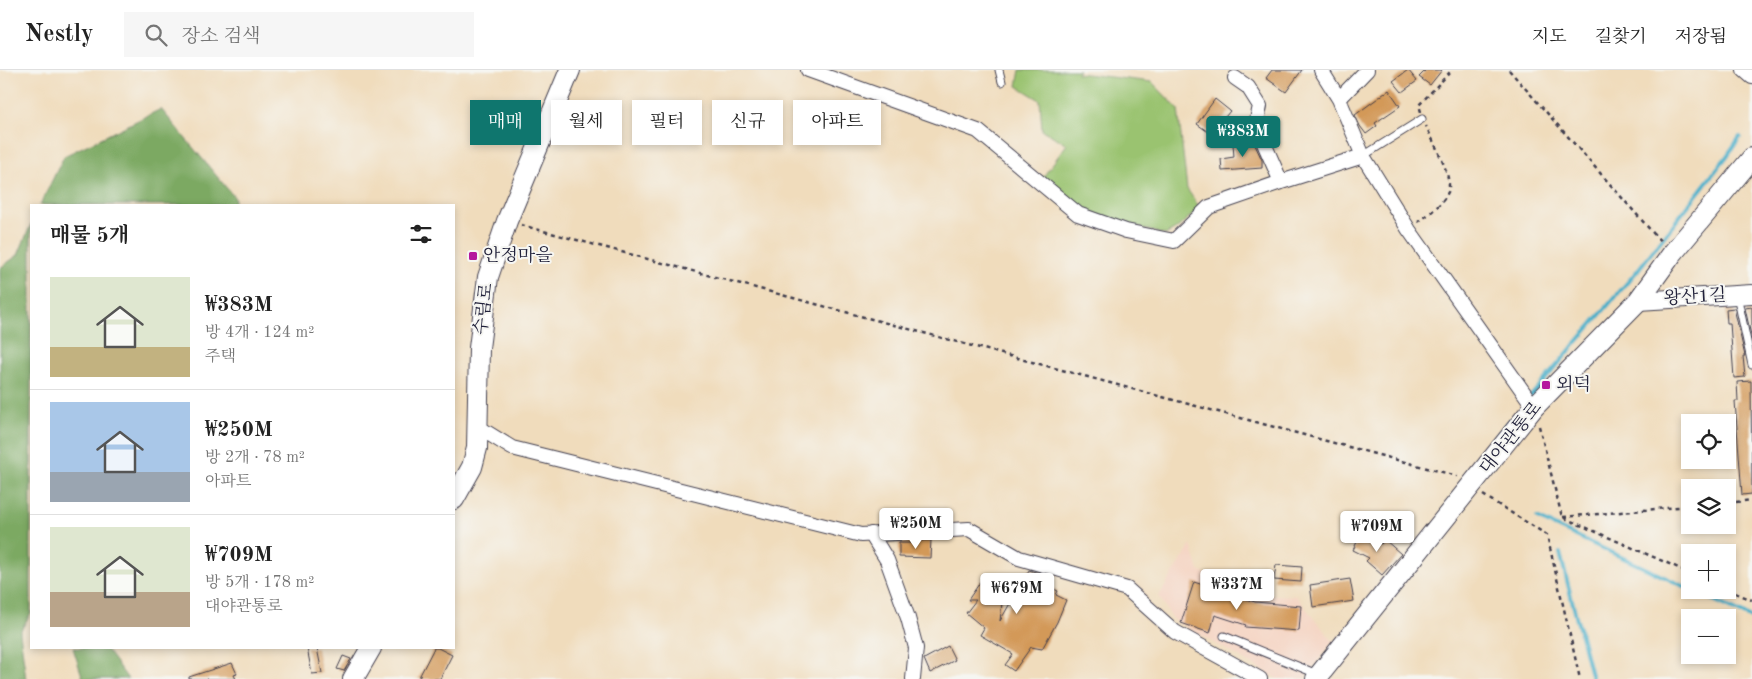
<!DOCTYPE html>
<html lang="ko">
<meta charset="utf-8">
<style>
:root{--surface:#fff;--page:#f6f6f6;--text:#222;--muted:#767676;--line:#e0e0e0;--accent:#0f766e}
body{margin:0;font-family:"Old Standard TT","Noto Serif KR",serif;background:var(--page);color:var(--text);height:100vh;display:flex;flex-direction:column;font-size:19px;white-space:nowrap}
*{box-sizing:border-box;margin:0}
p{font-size:16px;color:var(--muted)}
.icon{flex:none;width:28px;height:28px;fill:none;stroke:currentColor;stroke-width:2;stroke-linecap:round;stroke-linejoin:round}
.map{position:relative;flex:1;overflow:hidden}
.sheet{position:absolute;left:30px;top:134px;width:425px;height:445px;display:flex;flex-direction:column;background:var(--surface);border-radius:0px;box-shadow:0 2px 8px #0003}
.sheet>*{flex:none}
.guide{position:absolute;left:470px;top:30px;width:475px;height:45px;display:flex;gap:10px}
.tools{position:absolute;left:1681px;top:344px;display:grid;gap:10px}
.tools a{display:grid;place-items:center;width:55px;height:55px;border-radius:0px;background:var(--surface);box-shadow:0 2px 8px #0003;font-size:25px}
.price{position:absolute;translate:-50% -42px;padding:0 11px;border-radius:5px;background:#fff;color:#222;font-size:16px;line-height:32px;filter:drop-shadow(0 1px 2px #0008)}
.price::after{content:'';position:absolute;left:50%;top:30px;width:15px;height:11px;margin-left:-8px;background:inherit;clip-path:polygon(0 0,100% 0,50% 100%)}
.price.current{background:var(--accent);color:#fff}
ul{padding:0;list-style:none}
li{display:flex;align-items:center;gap:15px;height:125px;padding:0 20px}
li+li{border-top:1px solid var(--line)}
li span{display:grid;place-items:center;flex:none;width:140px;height:100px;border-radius:0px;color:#555}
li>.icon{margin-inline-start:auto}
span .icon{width:60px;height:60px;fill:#fffc;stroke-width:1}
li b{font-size:21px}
h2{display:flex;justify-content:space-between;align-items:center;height:60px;padding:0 20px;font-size:21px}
.chip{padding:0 18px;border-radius:0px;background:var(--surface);box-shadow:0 2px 8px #0003;font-size:18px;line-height:45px}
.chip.current{background:var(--accent);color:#fff}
header{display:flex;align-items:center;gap:30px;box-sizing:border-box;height:70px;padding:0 25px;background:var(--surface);border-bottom:1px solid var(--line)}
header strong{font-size:24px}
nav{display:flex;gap:28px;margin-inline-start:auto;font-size:18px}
.search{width:350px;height:45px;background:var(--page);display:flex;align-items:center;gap:12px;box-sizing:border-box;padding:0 18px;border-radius:0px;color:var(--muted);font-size:19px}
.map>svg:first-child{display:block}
.built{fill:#f5d3c1}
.green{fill:#9ac36f;stroke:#5e7255}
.forest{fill:#7ba962;stroke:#4e664e}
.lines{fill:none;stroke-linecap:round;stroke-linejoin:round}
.stream{stroke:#4aafc9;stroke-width:4}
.building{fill:#d39959}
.service-casing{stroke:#413e4e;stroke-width:9}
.minor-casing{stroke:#413e4e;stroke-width:16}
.tertiary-casing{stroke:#413e4e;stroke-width:20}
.secondary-casing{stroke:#413e4e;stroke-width:22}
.path{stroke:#413e4e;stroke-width:2.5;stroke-dasharray:4 4;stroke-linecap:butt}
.service{stroke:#fff;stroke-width:7}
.minor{stroke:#fff;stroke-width:14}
.tertiary{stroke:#fff;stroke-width:18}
.secondary{stroke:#fff;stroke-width:20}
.poi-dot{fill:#b5179e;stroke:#f6f6f2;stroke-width:2}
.labels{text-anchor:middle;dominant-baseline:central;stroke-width:4;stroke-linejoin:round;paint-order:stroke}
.poi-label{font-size:18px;fill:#22223b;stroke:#f6f6f2;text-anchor:start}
.street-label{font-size:18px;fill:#22223b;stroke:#f6f6f2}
</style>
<header>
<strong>Nestly</strong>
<div class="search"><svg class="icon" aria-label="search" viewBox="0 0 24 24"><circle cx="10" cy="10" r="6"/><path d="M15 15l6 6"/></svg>장소 검색</div>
<nav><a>지도</a><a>길찾기</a><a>저장됨</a></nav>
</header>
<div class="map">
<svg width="1752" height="609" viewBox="0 0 1752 609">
<rect width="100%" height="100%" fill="#f6f6f2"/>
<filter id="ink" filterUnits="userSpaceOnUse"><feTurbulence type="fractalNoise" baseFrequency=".02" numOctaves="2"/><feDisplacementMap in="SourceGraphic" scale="10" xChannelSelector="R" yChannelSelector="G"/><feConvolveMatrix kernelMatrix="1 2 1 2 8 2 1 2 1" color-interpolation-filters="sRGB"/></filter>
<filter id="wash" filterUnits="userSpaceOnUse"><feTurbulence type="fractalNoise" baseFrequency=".0096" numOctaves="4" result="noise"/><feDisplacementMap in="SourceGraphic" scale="20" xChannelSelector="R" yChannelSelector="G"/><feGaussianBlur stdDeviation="1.12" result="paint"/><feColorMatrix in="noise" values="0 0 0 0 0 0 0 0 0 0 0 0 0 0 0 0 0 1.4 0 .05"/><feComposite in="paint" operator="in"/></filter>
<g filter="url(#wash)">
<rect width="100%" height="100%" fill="#f0dcbc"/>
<path class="built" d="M1191,475L1199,501L1249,524L1296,526L1333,571L1304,609H1278L1172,549L1159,526Z"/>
<path class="green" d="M1020,0H1079L1077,3L1152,12L1178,39L1187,119L1200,138L1176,159L1165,165L1085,141L1043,107L1067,74L1042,60L1040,30L1017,16Z"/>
<path class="forest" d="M161,39L235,128L234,135H40L64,86Z
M31,154V543L20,562L26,609H0V198L18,185Z
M73,578H105L128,609H83Z"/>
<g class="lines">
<path class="stream" d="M1531,326L1637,201L1727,86L1740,67
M1473,395L1511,350
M1537,448L1690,519
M1560,483L1592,609
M1692,520L1752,548"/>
</g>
<g id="blocks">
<path class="building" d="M1272,0H1302L1286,22L1266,8Z
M1408,0L1417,11L1402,22L1393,11Z
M1426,0H1442L1430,15L1419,7Z
M1389,20L1400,36L1375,53L1377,56L1366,64L1360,56L1355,45Z
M1215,29L1230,41L1211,64L1197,54Z
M1254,73L1262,90V98L1222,101L1221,89L1234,87L1233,74Z
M1752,237V270L1745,238Z
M1734,238L1745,286H1743L1745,307L1734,308L1730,253H1727L1726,239Z
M1751,311L1752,424L1742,425L1735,331H1738L1737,312Z
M1361,464L1381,474L1385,470L1401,484L1382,505L1366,491L1369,488L1353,480Z
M931,470L930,488L899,487V473H917V471Z
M1276,495L1302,497L1301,512L1274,510Z
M1029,500L1045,505L1041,513L1058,521L1056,525L1066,530L1057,552L1042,579L1031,577L1014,601L1005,595L1013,584L980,565L984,558L966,543L976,530H968L981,511L1004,513L1000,551Z
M1350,509L1354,531L1313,537L1310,515Z
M1194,512L1255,532L1301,536L1299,561L1245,557L1246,555L1215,545L1210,563L1181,553Z
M948,576L955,590L930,603L924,589Z
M307,578H317L322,603L312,604Z
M434,578H438L452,585L440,609H418Z
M343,586L351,589L344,601L337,599Z
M232,593L237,604L234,605L236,609H189V607Z"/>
</g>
</g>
<g filter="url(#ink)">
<use href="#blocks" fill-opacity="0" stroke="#413e4e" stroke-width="1"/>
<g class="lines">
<defs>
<path id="service" d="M999,0L1002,12
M1363,86L1422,49
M1737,225L1752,295
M1224,566L1317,604"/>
<path id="minor" d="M808,0L978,61L1078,144L1126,161L1174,171L1209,137L1281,112L1363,86L1409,160L1534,337
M1321,0L1339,29L1363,86
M1744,0L1752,7
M1235,8L1248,17L1260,36L1256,55L1281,112
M1339,29L1367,0
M478,357L512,378L861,465L969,459L1019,488L1127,519L1175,562L1260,609
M871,464L887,490L908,548L916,578L913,609"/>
<path id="tertiary" d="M1638,231L1752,224"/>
<path id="secondary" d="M454,429L472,397L477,378L479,278L488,207L507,151L570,0
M353,609L371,578
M1316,609L1534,337L1638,231L1672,184L1752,88"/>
</defs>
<use href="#service" class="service-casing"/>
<use href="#minor" class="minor-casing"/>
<use href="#tertiary" class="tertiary-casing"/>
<use href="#secondary" class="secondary-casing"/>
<path class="path" d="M1509,0L1662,173
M1421,42L1419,35L1452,0
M1418,152C1429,144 1442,135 1448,122C1454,108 1432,70 1426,56
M521,155L1457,406
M1539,356L1562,447L1690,503
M1483,425L1547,465L1580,609
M1728,433L1752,430
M1563,447L1690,436
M1728,520L1752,530"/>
<use href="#service" class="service"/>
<use href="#minor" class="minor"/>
<use href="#tertiary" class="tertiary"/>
<use href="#secondary" class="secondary"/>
</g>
</g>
<g class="poi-dot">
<rect x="468" y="181" width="10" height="10" rx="2.5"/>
<rect x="1541" y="310" width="10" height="10" rx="2.5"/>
</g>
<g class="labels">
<g class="poi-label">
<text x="483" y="186">안정마을</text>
<text x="1556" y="315">외덕</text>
</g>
<g class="street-label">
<text transform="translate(1695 227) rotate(-3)">왕산1길</text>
<text transform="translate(484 239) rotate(-83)">수림로</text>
<text transform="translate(1511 368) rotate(-51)">대야관통로</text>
</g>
</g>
</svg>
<div class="tools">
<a><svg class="icon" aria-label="locate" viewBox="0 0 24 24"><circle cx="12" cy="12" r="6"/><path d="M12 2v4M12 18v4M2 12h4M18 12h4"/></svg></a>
<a><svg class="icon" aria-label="layers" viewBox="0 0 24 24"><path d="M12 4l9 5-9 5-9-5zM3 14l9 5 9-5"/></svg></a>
<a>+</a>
<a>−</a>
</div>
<b class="price current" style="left:1243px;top:88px">₩383M</b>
<b class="price" style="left:916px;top:480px">₩250M</b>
<b class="price" style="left:1377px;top:483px">₩709M</b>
<b class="price" style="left:1237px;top:541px">₩337M</b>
<b class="price" style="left:1017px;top:545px">₩679M</b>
<div class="guide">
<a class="chip current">매매</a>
<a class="chip">월세</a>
<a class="chip">필터</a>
<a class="chip">신규</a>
<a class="chip">아파트</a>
</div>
<section class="sheet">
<h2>매물 5개<svg class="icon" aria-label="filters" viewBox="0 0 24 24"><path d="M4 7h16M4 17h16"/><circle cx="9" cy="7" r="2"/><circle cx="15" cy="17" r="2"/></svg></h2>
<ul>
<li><span style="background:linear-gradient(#dfe7d0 70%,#c2b280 0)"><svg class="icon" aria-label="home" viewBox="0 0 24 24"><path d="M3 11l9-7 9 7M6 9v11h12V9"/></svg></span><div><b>₩383M</b><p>방 4개 · 124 m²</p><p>주택</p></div></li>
<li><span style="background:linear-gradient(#a9c7e8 70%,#9aa5b1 0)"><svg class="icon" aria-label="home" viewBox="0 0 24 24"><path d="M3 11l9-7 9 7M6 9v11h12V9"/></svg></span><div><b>₩250M</b><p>방 2개 · 78 m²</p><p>아파트</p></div></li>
<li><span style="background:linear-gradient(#dfe7d0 65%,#b9a48a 0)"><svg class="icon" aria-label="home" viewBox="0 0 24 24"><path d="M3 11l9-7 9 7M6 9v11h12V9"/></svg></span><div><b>₩709M</b><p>방 5개 · 178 m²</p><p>대야관통로</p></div></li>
</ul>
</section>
</div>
